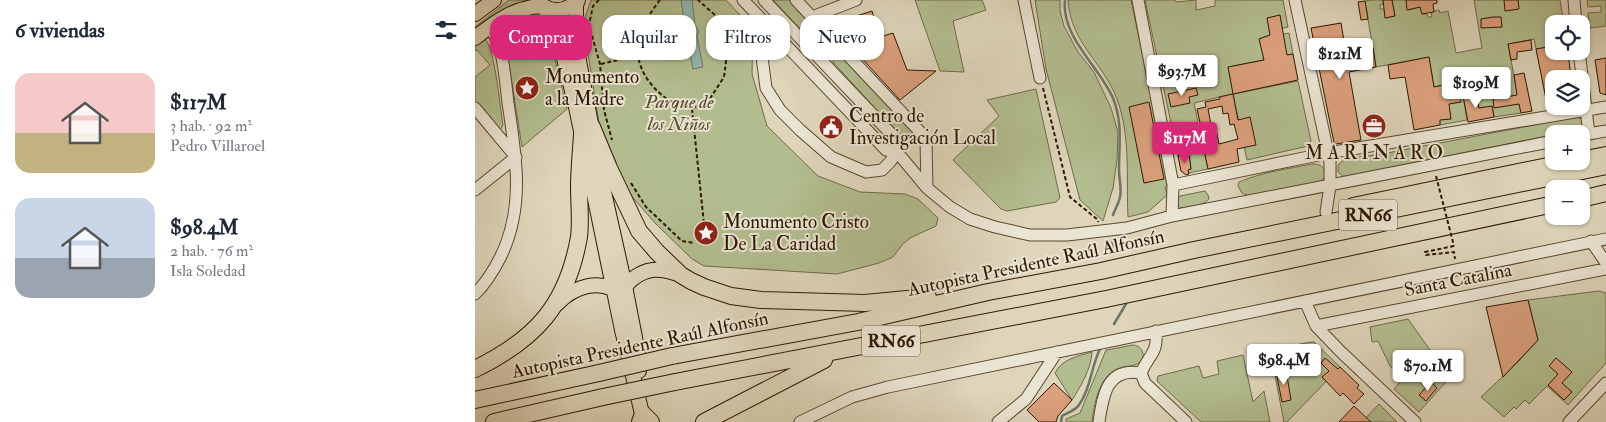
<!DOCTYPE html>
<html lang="es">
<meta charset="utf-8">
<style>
:root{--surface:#fff;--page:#f6f6f7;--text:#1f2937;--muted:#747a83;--accent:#db2777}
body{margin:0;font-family:"IM FELL Double Pica",serif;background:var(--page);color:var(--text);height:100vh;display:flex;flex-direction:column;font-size:19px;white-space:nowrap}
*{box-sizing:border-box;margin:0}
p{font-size:16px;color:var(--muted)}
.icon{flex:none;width:28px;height:28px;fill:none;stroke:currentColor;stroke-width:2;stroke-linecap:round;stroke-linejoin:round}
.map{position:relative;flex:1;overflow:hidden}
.details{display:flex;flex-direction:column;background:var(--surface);width:475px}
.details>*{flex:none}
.banner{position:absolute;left:15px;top:15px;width:475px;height:45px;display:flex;gap:10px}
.buttons{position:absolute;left:1070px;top:15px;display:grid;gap:10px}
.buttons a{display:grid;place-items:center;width:45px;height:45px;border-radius:10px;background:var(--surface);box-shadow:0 1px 4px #0004;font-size:25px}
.price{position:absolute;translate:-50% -42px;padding:0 11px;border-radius:5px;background:#fff;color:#222;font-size:16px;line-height:32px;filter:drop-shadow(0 1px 2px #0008)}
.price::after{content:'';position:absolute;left:50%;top:30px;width:15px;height:11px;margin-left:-8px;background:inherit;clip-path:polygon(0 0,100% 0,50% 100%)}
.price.current{background:var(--accent);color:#fff}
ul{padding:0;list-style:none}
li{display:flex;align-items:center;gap:15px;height:125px;padding:0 15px}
li span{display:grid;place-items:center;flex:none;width:140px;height:100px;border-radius:15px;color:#555}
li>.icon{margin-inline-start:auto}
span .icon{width:60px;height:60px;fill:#fffc;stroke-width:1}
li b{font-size:21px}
h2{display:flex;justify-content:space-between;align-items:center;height:60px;padding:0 15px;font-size:21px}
.chip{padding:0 18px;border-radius:15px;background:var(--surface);box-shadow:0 1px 4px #0004;font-size:18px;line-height:45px}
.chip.current{background:var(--accent);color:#fff}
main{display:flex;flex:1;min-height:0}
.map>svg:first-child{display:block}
.green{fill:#b2bd8f;stroke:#706a48}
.water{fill:#93b8b1;stroke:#6a786a}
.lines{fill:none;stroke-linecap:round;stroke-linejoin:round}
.stream{stroke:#6a786a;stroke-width:2.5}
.building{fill:#dba07c;stroke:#2d1800;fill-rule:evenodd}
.minor-casing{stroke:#59472e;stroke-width:13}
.major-casing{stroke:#2d1800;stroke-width:16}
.highway-casing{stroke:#2d1800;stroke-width:18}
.path{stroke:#2d1800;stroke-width:2;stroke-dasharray:4 2.5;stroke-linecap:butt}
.minor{stroke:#eae4d2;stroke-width:11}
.major{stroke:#ded5ba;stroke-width:14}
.highway{stroke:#ded5ba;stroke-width:16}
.highway-bridge-casing{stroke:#2d1800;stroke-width:18;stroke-linecap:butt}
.path-bridge{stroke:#2d1800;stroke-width:2;stroke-dasharray:4 2.5;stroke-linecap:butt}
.highway-bridge{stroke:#ded5ba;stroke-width:16}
.labels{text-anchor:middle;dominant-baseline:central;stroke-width:4;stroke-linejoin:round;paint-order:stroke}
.shield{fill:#eae4d2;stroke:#66553f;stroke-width:1}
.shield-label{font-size:18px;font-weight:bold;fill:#2d1800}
.poi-label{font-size:19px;fill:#2d1800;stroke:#eae4d2;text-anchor:start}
.park-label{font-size:19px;font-style:italic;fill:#554a2b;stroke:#eae4d2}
.street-label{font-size:19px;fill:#2d1800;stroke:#eae4d2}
</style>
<main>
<section class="details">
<h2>6 viviendas<svg class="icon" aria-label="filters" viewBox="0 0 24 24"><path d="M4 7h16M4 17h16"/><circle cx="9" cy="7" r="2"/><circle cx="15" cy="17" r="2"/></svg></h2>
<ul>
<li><span style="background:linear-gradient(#f6c9c9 60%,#c2b280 0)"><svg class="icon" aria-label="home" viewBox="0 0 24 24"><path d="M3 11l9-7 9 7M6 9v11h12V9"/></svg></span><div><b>$117M</b><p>3 hab. · 92 m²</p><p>Pedro Villaroel</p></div></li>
<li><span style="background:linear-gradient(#c9d6e8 60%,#9aa5b1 0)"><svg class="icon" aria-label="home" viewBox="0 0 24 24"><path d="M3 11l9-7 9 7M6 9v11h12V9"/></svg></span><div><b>$98.4M</b><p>2 hab. · 76 m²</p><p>Isla Soledad</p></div></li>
</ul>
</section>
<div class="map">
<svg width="1131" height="422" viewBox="0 0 1131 422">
<rect width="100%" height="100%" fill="#ded5ba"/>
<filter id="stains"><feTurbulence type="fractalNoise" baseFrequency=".004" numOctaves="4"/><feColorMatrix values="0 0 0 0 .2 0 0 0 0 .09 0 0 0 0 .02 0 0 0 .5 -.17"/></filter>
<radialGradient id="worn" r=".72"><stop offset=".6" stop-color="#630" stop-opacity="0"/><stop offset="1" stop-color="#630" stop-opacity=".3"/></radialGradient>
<path class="green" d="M34,0H52L53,2L38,5L0,34V27Z
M116,0H251L278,29L277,74L292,126L343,176L385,192L430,194L443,199L463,218L461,226L435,238L427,245L418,257L404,263L362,274L229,266L217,259L180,223L153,192L127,141L108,23Z
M298,0H315L438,132L439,135L437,140L432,141L429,140L358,62L359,57L339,36H332Z
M440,0H507L511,10L478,21L489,72L465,71Z
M560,0H585V11L589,26L603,52L619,72L636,108L643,132L642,160L638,188L628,221L605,200L571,69Z
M593,0H656L694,182L690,187L692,195L673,212L653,217C651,178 656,137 642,99C628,62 596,44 593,0Z
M670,0H700L701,2L721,0V10L740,6V0H808L813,27L795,31L796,35L784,39L814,33L818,54L753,67L759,94L823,81L836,141L833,146L772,160L758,94L719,103L733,169L713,173V170L716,169L714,154L703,156Z
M896,0H908V4L905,5V9H909L911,18L920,16L917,0H931L933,10L945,7L947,14H952L953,17H957L956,12L964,10L965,13L973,11L981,53L1007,48L999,0H1085L1089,24H1079V46L1061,49L1059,39L1033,44L1046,113L1019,117L1017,106L1004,108L1001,94L988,95L992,120L965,125L954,57L901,67L890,1Z
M1112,0H1131V26L1115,28L1113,13L1126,12V6L1113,7Z
M41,18C57,18 64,22 74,35L92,109L47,147L28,26Z
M10,39C20,49 25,108 28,125L25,130L21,128L0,102V77L15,65L2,50L0,51V44Z
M561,89L585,198L581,202L532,211L526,209L478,160L524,116L512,100Z
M1101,117L1107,119L1108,126L1104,129L873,178L869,177L863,172V165L870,159L907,154Z
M837,164C845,163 851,168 850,176L847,182L774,196L767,193L763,186L764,182C788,172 812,169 837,164Z
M730,191L733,195L734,199C728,206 715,207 706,208L703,205L702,200L705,196Z
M1124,291L1131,293V363L1093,405L1072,386L1054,404L1050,400L1041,409L1039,407L1029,417L1006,397L1044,361L1063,340L1053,300Z
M933,319L955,350L979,373L944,412L919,389L929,378L915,366L903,341L897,342L895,327Z
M836,342H839L865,367L812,422H809L795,350Z
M658,345C666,346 669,351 668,359C662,368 651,365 642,369C624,377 619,404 617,422H591V419L605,413L631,350Z
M617,352C616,369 606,386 597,400L580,373C587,359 603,356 617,352Z
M768,355L778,402L789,391L795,422H726L682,381L683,376L724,366L728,378L744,374L742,361Z
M904,404L922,422H887Z"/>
<path class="water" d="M206,0H217L220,25L224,31L222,36L228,67L218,69L212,39L208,33L210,27Z"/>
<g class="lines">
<path class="stream" d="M590,0C586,37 624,66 638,98C648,123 644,145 644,170C644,179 647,188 645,197C644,203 640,209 638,215
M637,240L640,253
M639,324L651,304
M586,422L587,416C592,413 601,410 604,405C616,388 616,367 625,349"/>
</g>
<path class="building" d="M908,0H917L920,16L910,18Z
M931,0H962V3L958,4L959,12L947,14L945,7L932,10Z
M1029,0H1043L1044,9L1030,11Z
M890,1L893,19L886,20L883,2Z
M397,11L405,37L418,33L432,70L461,71L425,100L359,28L360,23Z
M805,15L812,55L818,54L823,80L758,94L753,67L789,60L784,39L795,35L792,18Z
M1018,17H1026L1027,27L1006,28V19Z
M866,23L871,53L898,48L901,67L874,72L886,140L861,144L859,142L857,133L836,28Z
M1056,40L1057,50L1042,52V59L1036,60L1033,44Z
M1079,46V51H1093L1096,79H1079V108L1073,109L1061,49Z
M954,57L959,87L982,82L986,102L974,104L976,119L965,120V125L939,130L930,77L915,79L913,65Z
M1131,58V95L1125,93L1120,60Z
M1049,73L1057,111L1046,113L1044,104L1019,108L1018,99L1042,95L1039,75Z
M721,88L723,95L714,97L715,103L696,107L693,94Z
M758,94L763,120L775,117L781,145L762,149L764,162L733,169L729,150L723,151L720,138L726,136L724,128L726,127L722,109L731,107L730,102L745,99L744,97ZM747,106L748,114L753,113L755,125L759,124L763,139L744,144L740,124L736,125L733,109Z
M1001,94L1004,108L1017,106L1019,117L993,122L988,96Z
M674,102L689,179L669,183L654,107Z
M714,154L716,169L713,170L714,174L711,175L706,171L703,156Z
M1053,300L1063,340L1028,377L1011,307Z
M850,358L863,369L865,367L884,385L882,388L889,394L879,404L868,393L865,396L847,377L854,371L846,363Z
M1081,358L1097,372L1087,383L1097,392L1089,400L1073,385L1083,374L1074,366Z
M811,370L816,400L807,402L801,372Z
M956,382L962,388L951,401L944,395Z
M579,383L597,400L583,416L581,422H564L552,410Z
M879,406L896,422H864Z"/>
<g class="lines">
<defs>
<path id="minor" d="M268,0L411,150L422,152
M289,0L421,139L422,152
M321,0L447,134L451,141L452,188
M549,0L565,78
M663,0L698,185L697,216
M820,0L855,162V186L851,212
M1099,0L1101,24
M337,17L381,0
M293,26L286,49L291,88L305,110L325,130L356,157L391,172L407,170L415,162L422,152
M1104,51L1114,134
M0,108L41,157L0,190
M1108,135L1131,131
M422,152L452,188L475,207L495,219L520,227L555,235H592L652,228L697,216L1079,141
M698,185L853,153L1131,107
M1116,241L1131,263
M0,294C11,283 19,270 26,256C50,206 41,156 33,103C31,87 29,57 23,43C21,37 17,32 15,26
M830,301L841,326L865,351L940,422
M841,326L1131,269
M681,331C683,354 674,354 666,373L670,383L711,422
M325,422L377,397L413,387L1131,239
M523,422L551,399L582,352
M624,422C628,395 632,367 666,373
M1094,422L1131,383"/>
<path id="major" d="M103,0L101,5V45L129,192L150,286L163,353L164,371
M66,4C78,14 92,11 103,0
M69,7L84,38L101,107L147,330L169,422
M0,14L19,0
M0,38C20,22 40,7 67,6
M148,291C154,278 171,268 185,270C192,270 199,273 206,275
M82,304C98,287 125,277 145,294"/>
<path id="highway" d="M117,127L134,168L164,231L182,252L206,275L216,281L229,287L256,296L286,300L390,303L453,297
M1106,160L1131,155
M1106,199L1131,193
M878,206L1097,161
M197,356L383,322L513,292L626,271L719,250L1131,166
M0,369C61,339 92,305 104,237C106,221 104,203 104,187C104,170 106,152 107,134
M200,382L631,299L1079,204
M0,400L124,373
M19,422L128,397
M165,422L168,414L176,422
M229,422L349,360"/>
</defs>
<use href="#minor" class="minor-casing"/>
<use href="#major" class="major-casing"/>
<use href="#highway" class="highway-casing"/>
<path class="path" d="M124,0L118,6L114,25L125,64L129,110L137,140
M185,0C175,13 165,27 163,44C160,69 178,91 198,103C204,106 211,107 217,109L236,97L249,77L253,46L241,16L223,0
M126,64L163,55
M568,88L595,197L623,220V222
M217,109L229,224
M156,183L171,207L207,241L219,243
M979,246L950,252L951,255L979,252L980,259"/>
<use href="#minor" class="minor"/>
<use href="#major" class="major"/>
<use href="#highway" class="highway"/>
<defs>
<path id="highway-bridge" d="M124,373L197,356
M128,397L200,382"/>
</defs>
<use href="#highway-bridge" class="highway-bridge-casing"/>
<path class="path-bridge" d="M961,176L979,246"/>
<use href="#highway-bridge" class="highway-bridge"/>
</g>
<defs>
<symbol id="sight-disc" viewBox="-11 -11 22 22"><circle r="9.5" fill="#8f2418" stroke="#eae4d2"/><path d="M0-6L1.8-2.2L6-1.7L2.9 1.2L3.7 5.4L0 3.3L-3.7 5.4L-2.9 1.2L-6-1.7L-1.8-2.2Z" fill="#fff"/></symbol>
<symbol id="office-disc" viewBox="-11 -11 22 22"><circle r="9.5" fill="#8f2418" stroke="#eae4d2"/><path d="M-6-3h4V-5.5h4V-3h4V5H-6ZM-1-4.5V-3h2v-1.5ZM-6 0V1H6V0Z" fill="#fff"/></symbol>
<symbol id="civic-disc" viewBox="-11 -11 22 22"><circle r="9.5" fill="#8f2418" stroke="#eae4d2"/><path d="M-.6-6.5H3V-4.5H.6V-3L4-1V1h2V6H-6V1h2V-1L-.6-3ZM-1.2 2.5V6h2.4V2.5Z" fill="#fff"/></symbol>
</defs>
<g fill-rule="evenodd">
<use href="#sight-disc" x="38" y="74" width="28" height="28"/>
<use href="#office-disc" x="885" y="112" width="28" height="28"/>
<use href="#civic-disc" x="342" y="113" width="28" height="28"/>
<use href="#sight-disc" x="217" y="219" width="28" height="28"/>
</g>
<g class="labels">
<g class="shield">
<rect x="864" y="199.5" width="58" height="31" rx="4"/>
<rect x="387" y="325.5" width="58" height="31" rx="4"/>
</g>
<g class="shield-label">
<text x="893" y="215">RN66</text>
<text x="416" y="341">RN66</text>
</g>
<g class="poi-label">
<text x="70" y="77">Monumento<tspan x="70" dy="22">a la Madre</tspan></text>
<text x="374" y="116">Centro de<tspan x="374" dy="22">Investigación Local</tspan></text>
<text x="899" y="153" text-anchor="middle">M A R I N A R O</text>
<text x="248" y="222">Monumento Cristo<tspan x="248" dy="22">De La Caridad</tspan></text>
</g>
<g class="park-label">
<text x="204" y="102">Parque de<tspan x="204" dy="22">los Niños</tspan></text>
</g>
<g class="street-label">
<text transform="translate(561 263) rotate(-12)">Autopista Presidente Raúl Alfonsín</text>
<text transform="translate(983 280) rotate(-11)">Santa Catalina</text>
<text transform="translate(165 345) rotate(-12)">Autopista Presidente Raúl Alfonsín</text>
</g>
</g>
<rect width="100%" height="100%" filter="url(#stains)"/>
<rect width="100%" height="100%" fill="url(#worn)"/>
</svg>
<div class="buttons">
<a><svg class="icon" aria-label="locate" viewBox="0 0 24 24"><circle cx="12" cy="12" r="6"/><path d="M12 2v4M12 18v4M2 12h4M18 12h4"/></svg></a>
<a><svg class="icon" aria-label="layers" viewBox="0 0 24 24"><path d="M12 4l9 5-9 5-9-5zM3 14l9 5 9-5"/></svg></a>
<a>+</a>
<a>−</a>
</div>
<b class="price" style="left:865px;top:80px">$121M</b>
<b class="price" style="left:707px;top:97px">$93.7M</b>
<b class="price" style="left:1001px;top:109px">$109M</b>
<b class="price current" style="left:710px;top:164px">$117M</b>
<b class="price" style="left:809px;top:386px">$98.4M</b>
<b class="price" style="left:953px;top:392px">$70.1M</b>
<div class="banner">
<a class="chip current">Comprar</a>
<a class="chip">Alquilar</a>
<a class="chip">Filtros</a>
<a class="chip">Nuevo</a>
</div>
</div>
</main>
